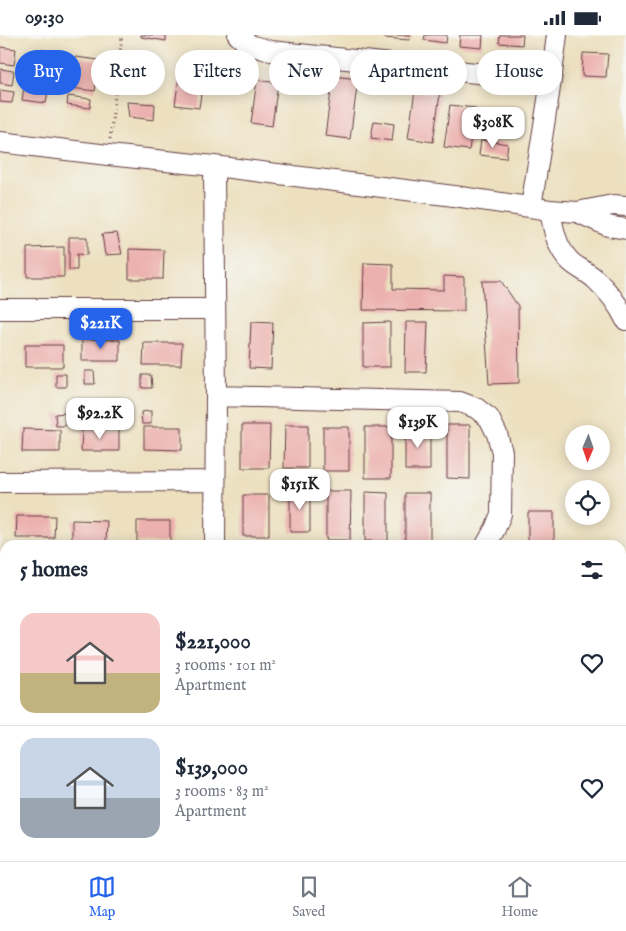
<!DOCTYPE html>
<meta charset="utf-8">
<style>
:root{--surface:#fff;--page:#f2f2f3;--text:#1f2937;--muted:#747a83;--line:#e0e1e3;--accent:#2563eb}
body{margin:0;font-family:"IM FELL English",serif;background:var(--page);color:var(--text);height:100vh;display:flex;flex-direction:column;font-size:19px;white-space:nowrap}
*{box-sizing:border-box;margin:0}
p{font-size:16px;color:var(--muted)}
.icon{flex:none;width:28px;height:28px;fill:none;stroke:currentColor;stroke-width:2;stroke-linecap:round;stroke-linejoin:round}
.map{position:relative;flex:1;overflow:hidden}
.drawer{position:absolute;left:0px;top:505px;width:626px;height:321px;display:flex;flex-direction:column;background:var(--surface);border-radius:15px 15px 0 0;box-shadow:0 2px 12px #0003}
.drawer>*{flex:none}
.top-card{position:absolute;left:15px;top:15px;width:596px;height:45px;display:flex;gap:10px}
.needle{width:32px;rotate:182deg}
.tools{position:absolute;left:565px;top:390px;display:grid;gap:10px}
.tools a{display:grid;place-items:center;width:45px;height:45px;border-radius:50%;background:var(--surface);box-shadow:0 2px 12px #0003;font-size:25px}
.price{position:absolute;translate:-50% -42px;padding:0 11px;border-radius:10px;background:#fff;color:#222;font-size:16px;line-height:32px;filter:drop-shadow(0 1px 2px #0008)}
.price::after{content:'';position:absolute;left:50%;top:30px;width:15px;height:11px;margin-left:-8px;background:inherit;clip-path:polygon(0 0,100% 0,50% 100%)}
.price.on{background:var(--accent);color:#fff}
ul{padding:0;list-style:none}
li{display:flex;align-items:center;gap:15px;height:125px;padding:0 20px}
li+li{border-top:1px solid var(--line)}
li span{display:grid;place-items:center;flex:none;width:140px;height:100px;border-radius:15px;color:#555}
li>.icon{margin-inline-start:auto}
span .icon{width:60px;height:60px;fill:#fffc;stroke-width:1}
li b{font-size:21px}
h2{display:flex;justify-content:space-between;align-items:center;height:60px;padding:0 20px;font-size:21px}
.pill{padding:0 18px;border-radius:22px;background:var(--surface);box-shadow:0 2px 12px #0003;font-size:18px;line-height:45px}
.pill.on{background:var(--accent);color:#fff}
.status{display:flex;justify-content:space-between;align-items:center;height:35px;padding:0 25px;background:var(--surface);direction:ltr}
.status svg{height:14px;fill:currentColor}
.menu{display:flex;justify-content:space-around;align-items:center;height:70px;border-top:1px solid var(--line);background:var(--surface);font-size:14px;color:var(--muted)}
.menu a{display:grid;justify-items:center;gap:2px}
.menu .on{color:var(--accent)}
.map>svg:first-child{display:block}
.building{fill:#ecb1ae}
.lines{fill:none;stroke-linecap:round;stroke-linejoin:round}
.minor-casing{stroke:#623c41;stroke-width:22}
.path{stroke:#623c41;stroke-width:3;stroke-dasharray:1 4;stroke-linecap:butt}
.minor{stroke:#fff;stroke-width:20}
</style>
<div class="status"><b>09:30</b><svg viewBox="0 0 49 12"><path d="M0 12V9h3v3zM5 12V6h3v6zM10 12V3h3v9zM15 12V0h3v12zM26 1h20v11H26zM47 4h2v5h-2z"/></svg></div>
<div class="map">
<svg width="626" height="826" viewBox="0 0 626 826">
<rect width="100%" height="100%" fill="#f6f6f2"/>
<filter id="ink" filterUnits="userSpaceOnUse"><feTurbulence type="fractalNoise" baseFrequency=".02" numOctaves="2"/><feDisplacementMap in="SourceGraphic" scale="10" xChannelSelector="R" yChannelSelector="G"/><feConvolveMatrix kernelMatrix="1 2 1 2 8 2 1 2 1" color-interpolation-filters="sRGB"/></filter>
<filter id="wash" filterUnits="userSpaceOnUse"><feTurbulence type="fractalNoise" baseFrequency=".0096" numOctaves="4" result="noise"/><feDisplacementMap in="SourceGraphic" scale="20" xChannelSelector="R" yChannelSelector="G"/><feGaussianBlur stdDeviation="1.12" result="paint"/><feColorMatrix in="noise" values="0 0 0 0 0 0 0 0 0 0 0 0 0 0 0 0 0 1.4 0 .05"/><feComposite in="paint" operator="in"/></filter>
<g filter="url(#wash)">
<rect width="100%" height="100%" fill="#ece0bf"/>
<g id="blocks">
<path class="building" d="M141,0H166V6L141,2Z
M385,0H411L410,5L384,3Z
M425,0H447L446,8L424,5Z
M460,0H483L482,13L459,11Z
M500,0H523L522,10L499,8Z
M0,12L16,14L14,30L0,28Z
M36,14L62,18L57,51L31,47Z
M583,18L608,19L606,42L582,41Z
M75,22L99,25L95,56L71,53Z
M0,34L14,36L12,50L0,48Z
M180,35L204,38L199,73L175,70Z
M333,41L358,44L350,104L325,101Z
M257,45L278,48L272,91L251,88Z
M24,52L48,56L46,68L22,65Z
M0,55L14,57L12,68L0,67Z
M415,56L440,59L433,107L408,103Z
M68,61L91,64L90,73L67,70Z
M127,67L155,69L154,85L129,82Z
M450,70L475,73L469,115L444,112Z
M374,86L394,89L392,106L371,103Z
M481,105L508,109L506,123L479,120Z
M117,198L122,219L105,220L102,199Z
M69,202H87V220L77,219V235H69Z
M64,212V242H27V213Z
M129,214L164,215L163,244H129Z
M364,228L393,229V254L444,255V241L464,242V276L363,275Z
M482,246H501L518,271L519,348L489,349Z
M251,287L273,288L271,334L249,333Z
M390,287V332H363V288Z
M406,287H428L426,337H405Z
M82,304L120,305V326H82Z
M144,308H182L181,330H143Z
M25,310H63V332H25Z
M85,336H94L95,349H85Z
M56,339H66V352H56Z
M142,340H151L152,353H142Z
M88,371H97L98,384H88Z
M151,376V389H142L141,377Z
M65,378V391H56L55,379Z
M242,390H270L269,433H242Z
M285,390H308V433H284Z
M447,390H470V444L447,443Z
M144,392H182V415L144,414Z
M323,392H349V436H323Z
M365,392H391V443H365Z
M23,394L60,395V417H22Z
M82,394H119V416H81Z
M405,394H430V435H405Z
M290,455H310V497H290Z
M326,456H351L350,505H326Z
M365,457L388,458V506H365Z
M405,458H430V507H405Z
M243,460H269V501H243Z
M528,477H554V510H528Z
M17,481H55L54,503H16Z
M72,485L107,486L106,508L72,507Z
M137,486H170V507H137Z
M34,821H54L55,826H34Z
M135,821H153V826H135Z
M242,821H265V826H242Z
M284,821H308V826H284Z
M322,821H345V826H322Z
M364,821H388V826H364Z
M403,821H427V826H404Z
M442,821H468V826H442Z
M511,821H552V826H511Z"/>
</g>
</g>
<g filter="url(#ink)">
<use href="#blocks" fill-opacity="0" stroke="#623c41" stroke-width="1"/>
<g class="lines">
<defs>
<path id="minor" d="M238,0L249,10L271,16L551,46
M0,107L108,120L214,131L454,161L550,175L577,177L613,170L626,171
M214,131L216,361L215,510
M531,172L551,46L557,0
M550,175C553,193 556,212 570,226C577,233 588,237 595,244C607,255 619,271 626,285
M577,177L608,191L626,194
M0,274H215
M216,361L460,367L476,373L489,383L497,399L502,417L501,479L495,494L486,510
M0,447L215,446
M0,616H5
M0,792H5
M214,826V821
M491,826L493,821"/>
</defs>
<use href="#minor" class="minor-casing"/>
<path class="path" d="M110,104L122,0"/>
<use href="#minor" class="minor"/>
</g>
</g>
</svg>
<div class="tools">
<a><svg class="needle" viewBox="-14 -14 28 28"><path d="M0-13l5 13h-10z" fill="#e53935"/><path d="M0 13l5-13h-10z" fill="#747a83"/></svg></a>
<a><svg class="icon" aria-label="locate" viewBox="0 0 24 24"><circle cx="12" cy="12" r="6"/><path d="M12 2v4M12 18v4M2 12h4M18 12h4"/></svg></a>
</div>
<b class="price" style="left:493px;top:114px">$308K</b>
<b class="price on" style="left:101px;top:315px">$221K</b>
<b class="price" style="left:100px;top:405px">$92.2K</b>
<b class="price" style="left:418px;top:414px">$139K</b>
<b class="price" style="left:300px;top:476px">$151K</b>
<div class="top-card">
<a class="pill on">Buy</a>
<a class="pill">Rent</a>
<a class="pill">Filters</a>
<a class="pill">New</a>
<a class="pill">Apartment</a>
<a class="pill">House</a>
</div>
<section class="drawer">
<h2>5 homes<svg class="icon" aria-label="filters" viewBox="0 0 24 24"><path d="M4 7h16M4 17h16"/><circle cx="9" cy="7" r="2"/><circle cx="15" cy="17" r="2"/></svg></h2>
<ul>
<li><span style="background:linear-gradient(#f6c9c9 60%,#c2b280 0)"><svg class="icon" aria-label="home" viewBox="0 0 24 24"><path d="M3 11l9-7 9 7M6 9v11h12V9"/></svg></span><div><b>$221,000</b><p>3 rooms · 101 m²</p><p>Apartment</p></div><svg class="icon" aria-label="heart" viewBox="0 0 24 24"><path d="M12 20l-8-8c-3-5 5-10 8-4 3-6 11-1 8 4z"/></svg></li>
<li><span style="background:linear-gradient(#c9d6e8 60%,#9aa5b1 0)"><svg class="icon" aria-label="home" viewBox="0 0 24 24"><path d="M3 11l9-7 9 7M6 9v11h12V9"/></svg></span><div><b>$139,000</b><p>3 rooms · 83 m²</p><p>Apartment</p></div><svg class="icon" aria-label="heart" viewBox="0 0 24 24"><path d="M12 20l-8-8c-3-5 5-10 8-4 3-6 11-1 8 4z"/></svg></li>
</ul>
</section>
</div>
<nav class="menu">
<a class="on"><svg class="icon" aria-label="map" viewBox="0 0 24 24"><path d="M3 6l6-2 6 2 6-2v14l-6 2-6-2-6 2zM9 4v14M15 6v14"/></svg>Map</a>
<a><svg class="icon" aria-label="saved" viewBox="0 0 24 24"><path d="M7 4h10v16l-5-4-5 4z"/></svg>Saved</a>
<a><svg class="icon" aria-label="home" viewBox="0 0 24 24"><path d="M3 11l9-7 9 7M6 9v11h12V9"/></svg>Home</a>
</nav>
